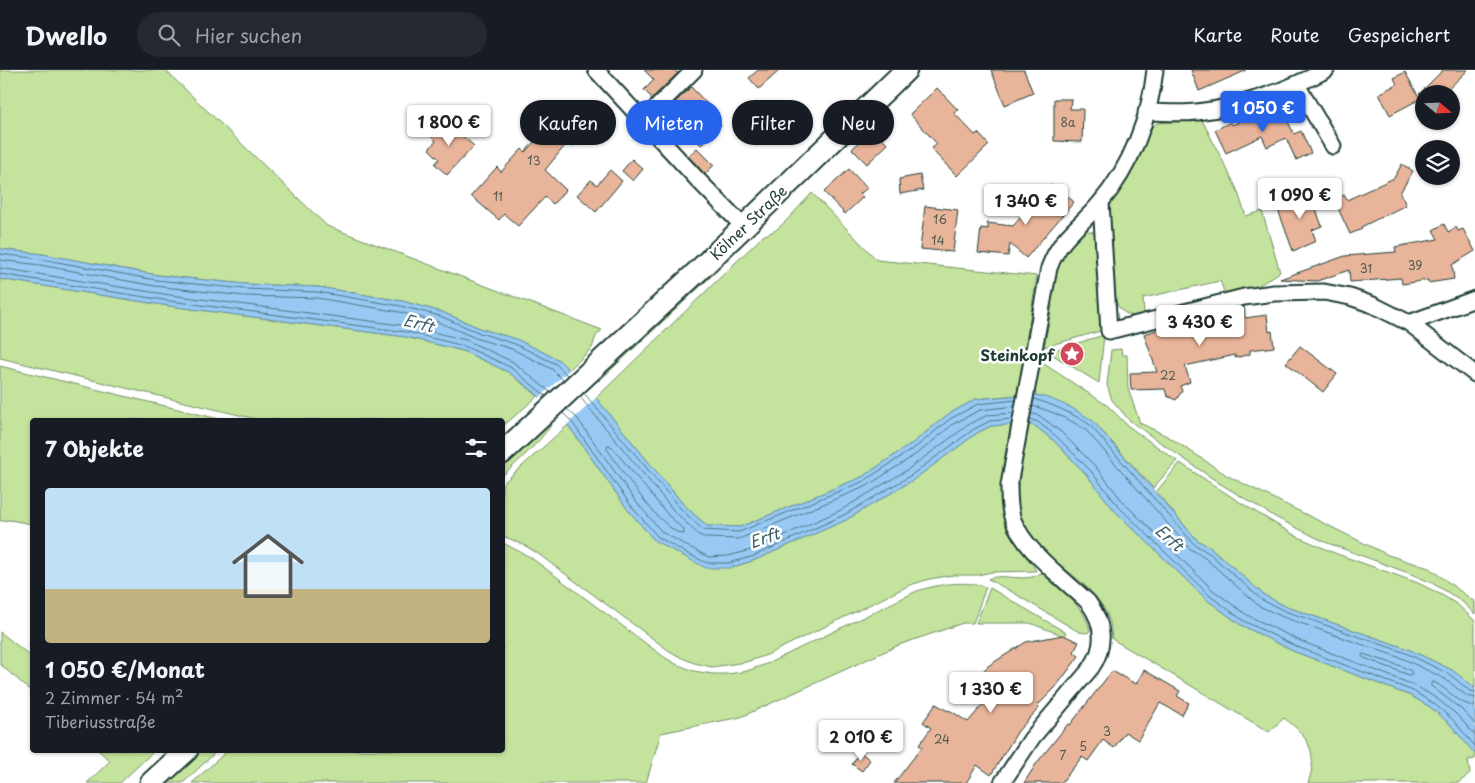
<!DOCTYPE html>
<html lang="de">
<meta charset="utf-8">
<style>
:root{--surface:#171b24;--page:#242831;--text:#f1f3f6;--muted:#9ea1a6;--line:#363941;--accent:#2563eb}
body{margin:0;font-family:"Playpen Sans",sans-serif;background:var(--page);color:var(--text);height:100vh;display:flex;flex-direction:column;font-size:19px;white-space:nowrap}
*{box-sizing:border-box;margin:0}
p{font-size:16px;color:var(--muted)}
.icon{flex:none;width:28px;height:28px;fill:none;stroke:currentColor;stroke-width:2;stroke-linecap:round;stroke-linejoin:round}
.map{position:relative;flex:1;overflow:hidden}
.drawer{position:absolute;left:30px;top:348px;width:475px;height:335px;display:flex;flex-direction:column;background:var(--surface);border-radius:5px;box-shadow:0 1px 4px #0004}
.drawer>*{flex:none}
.top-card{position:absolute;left:520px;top:30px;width:475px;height:45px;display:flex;gap:10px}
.needle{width:32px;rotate:109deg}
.fabs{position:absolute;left:1415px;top:15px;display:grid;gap:10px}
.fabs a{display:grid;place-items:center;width:45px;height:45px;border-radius:50%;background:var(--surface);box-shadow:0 1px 4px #0004;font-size:25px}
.price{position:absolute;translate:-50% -42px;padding:0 11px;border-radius:5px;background:#fff;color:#222;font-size:16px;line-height:32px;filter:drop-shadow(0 1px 2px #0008)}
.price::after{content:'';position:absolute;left:50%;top:30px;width:15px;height:11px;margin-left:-8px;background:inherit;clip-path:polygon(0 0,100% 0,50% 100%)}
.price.selected{background:var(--accent);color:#fff}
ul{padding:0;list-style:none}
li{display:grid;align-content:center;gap:10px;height:265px;padding:0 15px}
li+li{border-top:1px solid var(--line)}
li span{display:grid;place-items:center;height:155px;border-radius:5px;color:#555}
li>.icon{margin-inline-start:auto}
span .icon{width:90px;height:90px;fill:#fffc;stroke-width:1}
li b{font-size:21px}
h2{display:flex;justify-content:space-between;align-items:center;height:60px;padding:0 15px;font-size:21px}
.tag{padding:0 18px;border-radius:22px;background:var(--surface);box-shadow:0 1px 4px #0004;font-size:18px;line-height:45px}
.tag.selected{background:var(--accent);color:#fff}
header{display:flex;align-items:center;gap:30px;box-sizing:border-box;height:70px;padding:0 25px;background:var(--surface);border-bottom:1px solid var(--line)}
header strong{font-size:24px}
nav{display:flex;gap:28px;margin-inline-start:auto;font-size:18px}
.search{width:350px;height:45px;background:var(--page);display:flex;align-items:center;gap:12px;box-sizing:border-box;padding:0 18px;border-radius:28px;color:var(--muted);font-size:19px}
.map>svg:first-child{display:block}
.green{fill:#c4e39c;stroke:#729068}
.water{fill:#97c9f4;stroke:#6791a7}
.pier{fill:#fff}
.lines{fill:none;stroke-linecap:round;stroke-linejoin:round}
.shore{stroke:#4f7581;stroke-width:1}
.building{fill:#e8b49a;stroke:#1f3d34}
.street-casing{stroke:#1f3d34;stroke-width:19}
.secondary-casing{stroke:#1f3d34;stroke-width:25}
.street{stroke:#fff;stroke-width:15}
.secondary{stroke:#fff;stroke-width:21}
.labels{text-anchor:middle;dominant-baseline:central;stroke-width:5;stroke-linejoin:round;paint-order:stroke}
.number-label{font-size:12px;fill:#515b4e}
.street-label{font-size:15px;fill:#1f3d34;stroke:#fff}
.poi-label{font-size:15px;font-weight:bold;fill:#1f3d34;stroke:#fff;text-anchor:end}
.water-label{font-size:16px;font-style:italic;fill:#3d6064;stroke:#fff}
</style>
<header>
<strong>Dwello</strong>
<div class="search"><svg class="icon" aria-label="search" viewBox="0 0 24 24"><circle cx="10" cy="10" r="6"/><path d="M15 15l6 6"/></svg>Hier suchen</div>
<nav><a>Karte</a><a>Route</a><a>Gespeichert</a></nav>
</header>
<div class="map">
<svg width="1475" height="713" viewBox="0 0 1475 713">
<rect width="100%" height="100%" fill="#fff"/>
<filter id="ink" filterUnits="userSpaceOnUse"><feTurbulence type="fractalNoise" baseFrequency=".02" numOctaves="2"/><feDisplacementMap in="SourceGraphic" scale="10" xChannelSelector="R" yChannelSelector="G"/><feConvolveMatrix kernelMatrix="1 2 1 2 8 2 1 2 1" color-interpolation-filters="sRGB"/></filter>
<g filter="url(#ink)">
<path class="green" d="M0,0H165L327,156L602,260L596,266L592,278L569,300L559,290L516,269L482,259L442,242L402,231L318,217L245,214L157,205L42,184L0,179Z
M1202,50L1236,117L1246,146L1262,141L1280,202L1256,217L1225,224L1220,211L1143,228L1144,244L1142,247C1132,246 1124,245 1118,236C1111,226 1110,159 1109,142L1111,134L1134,97L1152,57L1157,53Z
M812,123L877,190L1037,206L1017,325L976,329L947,345L914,372L862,407L740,457L707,456L683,434L596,328L763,166L776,160L786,151Z
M1082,160L1094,162L1097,167L1104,260L1044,277L1052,236L1049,230L1056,202L1063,183Z
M719,196L720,198L599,311L596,307Z
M0,209L169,236L406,267L463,281L508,302L538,326L503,356L502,350H260L0,288Z
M1104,265L1099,313L1048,282Z
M1121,279L1122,285H1127L1128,319L1140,353L1169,367L1228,406L1388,485L1429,498L1475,532V544L1459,529L1432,513L1411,504L1325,472L1277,448L1219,413L1148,364L1129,350L1112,330L1107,315L1111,280Z
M1041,292L1108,336L1128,356L1177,391L1153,418L1092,350L1033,324Z
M0,296L223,350H32V454L10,450L0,451Z
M549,351L552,354C538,374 521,389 503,405V395Z
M1011,354C1005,387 993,427 1008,460C1011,466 1016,473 1020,479C1025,487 1032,492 1036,501L991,502L978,505H953L930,509L910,515L767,585L746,592L712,597L694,593L680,587L668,580L537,483L524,475L503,466L502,414L568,355L628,440L655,471L730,498L755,490L846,450L913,410L977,363L991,356Z
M1028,354L1035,356L1053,370L1086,404L1115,441L1207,530L1241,555L1293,581L1411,626L1430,637L1449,653L1475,684V689L1468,690L1470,704L1458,713H1308C1319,683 1308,666 1284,648L1269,662L1112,569C1111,561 1111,553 1108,546C1088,502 1027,487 1017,436C1013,412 1023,378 1028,354Z
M1180,393L1241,433L1296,466L1337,484L1418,513L1442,525L1458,535L1475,551V618L1452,600L1408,579L1287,537L1264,525L1211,478L1197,470L1156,422Z
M503,473L530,487L664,587L676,594L694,601L712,604H728L747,601L769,593L917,521C940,514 963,510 986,517L973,553H963L899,575L741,647L661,663L646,713H192L228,680H502Z
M1041,503C1058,519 1086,536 1090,561L1087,563L1079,562L1012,522L988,509C1004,502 1025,514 1041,503Z
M990,518L1065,562L1066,565L1064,566L1030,553H976Z
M0,562L32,587V622L0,594Z
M98,680H155L120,713H87L110,691Z
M200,680H218L183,713H165Z"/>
<path class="water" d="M0,179L42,184L157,205L245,214L318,217L402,231L442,242L482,259L516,269L559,290L596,328L683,434L707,456L740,457L862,407L914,372L947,345L976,329L1033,324L1051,329L1072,338L1092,350L1197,470L1211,478L1264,525L1287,537L1408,579L1452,600L1473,616L1475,620V684L1449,653L1430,637L1411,626L1293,581L1241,555L1207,530L1115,441L1086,404L1053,370L1035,356L1028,354L991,356L977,363L913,410L846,450L755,490L730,498H706L655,471L628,440L568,355L532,320L508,302L463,281L406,267L169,236L0,209Z"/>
<path class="pier" d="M571,298L598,326L566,356L538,329Z"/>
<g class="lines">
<path class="shore" d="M0,184L41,189L156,210L245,219L317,222L401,236L440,246L480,263L515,274L556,294L568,306
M0,190L40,195L155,216L244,226L317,228L400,242L438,252L478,269L512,279L552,299L563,310
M0,198L170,225L408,256L466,270L513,292L550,322
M0,204L170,231L407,262L464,276L510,297L546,326
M584,323L679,437L703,460L739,462L864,411L917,376L950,349L978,334L1016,330
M580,327L674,441L699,465L706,468L739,469L867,416L921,381L953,354L980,340L1015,336
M1034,329C1054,335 1071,343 1089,354L1194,474L1209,483L1262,530L1285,541L1406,583L1449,604L1470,621L1475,622
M1033,336C1052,341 1068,349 1085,359L1189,478L1205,488L1259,536L1283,547L1404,589L1445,609L1467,626L1475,628
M567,339L577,348L637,433L662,462L689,477L709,487L728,486L751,480L841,440L907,400L971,353L988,345L1013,343
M563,343L572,352L632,437L658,467L686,483L707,493H729L754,486L844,445L910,406L974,359L990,351L1012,349
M1031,343L1040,346L1061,362L1095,396L1124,433L1214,521L1247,545L1298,570L1416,616L1436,628L1456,644L1475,665
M1030,349L1038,352L1057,367L1090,400L1119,437L1210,526L1244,551L1295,576L1413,621L1433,633L1452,649L1475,676
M608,375L611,376L668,445L684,460V464C662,463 620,397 607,379Z
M1363,584L1401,596L1411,601L1412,604L1409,605L1364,588L1362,586Z
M1475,636C1459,635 1448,619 1434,612L1431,613V616L1461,639L1475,654"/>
</g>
<path class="building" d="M644,0H674L678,3L652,28L644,20L654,10Z
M758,0H780L759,19L749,8Z
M991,0H1024L1033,23L1005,35Z
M1191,0H1245V1L1199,21Z
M1443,0H1468L1443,24H1419Z
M1405,2L1420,29L1390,45L1379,24L1397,14L1394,8Z
M691,17L719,46L715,50L721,55L701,75L667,40Z
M937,18L958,40L954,43L975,65L978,63L989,75L957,106L931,79L937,74L910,44Z
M1054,29H1071L1070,39H1083L1082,72L1054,71Z
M567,34L591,56L573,76L568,72L545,100L566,120L553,134L545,127L518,156L504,144L499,150L471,126L497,97L501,102L522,79L525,82L549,55L554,49L553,45L558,40H562Z
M1280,36L1294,64L1301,61L1311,83L1296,90L1286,68L1267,77L1262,66L1226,83L1215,60L1231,52L1232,55L1248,48L1249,50Z
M444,49L474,76L447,105L435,94L439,89L429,79L436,71L430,65Z
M874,59L888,74L867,94L852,79Z
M697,78L714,95L705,104L688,86Z
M632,89L643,99L633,111L622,101Z
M1402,94L1413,101L1400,123L1406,135L1361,157L1362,159L1350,164L1334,130L1344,125L1347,130L1394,108Z
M849,99L867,118L860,124L863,127L845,144L824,122Z
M610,100L622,111L596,142L577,125L591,110L597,115Z
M920,105L923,120L900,124L899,109Z
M1050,115L1058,123L1061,120L1074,132L1026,188L1010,174L1008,186L978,183L981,158L988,159V155L987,153L1013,156Z
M1310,123L1322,156L1312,160L1316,171L1293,181L1276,134Z
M925,136L958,140L953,182L920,179Z
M1444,154L1448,162L1456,157L1458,161L1463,159L1475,181L1452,195L1454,209L1428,213V210L1402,214L1401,208L1350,212L1349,200L1317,211L1280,209L1345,186L1396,182L1395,177L1438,169L1433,160Z
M1244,237L1245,248L1267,245L1269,262L1272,261L1274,277L1250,280V284L1235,288V285L1185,296L1190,312L1180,316L1182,321L1176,330L1167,326L1165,319L1131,320L1130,303L1157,302L1144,264L1177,254Z
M1300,276L1337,304L1323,322L1286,293Z
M1063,565L1079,572L1074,582L1079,586L1055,618L1037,636L1039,638L1018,661L991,705L977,695L966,713H894L922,677L919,675L931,658L923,652L936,634L946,640L951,641L968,652L991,625L975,610L988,596L1026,572Z
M1144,600L1180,621L1177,626L1189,633L1182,645L1160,633L1138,670L1125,662L1114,678L1103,670L1088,691L1082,687L1061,713H1024L1036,694L1068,654L1070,655L1112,601L1136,614Z
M860,682L870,690L862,701L852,694Z"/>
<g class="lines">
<defs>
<path id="street" d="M596,0L697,109L743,156
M1297,15L1333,76
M1146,42C1163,42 1180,44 1197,42C1243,37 1285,21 1326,0
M643,51L694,0
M1101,133L1109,261L1244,227L1274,223L1324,222L1350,227L1373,235L1409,253L1475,304
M1409,253L1475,229
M1002,713L1032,668L1091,598C1106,576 1104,553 1088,532C1063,508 1026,482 1013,450C1009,439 1009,427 1009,415L1049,198C1060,167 1080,157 1100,133C1131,97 1150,47 1155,0"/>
<path id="secondary" d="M502,383L698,201L906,0
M151,713L187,680"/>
</defs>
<use href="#street" class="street-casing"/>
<use href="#secondary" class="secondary-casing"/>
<use href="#street" class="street"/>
<use href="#secondary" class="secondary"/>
</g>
</g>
<defs>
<symbol id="sight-disc" viewBox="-11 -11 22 22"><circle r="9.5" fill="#d1495b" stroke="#fff"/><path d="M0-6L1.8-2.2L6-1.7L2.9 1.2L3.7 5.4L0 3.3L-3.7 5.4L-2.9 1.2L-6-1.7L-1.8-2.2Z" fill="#fff"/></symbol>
</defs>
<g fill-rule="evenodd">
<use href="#sight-disc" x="1058" y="270" width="28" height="28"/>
</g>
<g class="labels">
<g class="number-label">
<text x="1068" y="52">8a</text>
<text x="534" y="90">13</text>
<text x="498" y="126">11</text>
<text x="940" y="149">16</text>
<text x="938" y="170">14</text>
<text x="1415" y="195">39</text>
<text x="1366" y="198">31</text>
<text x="1168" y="305">22</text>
<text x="1107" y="661">3</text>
<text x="942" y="669">24</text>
<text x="1083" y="676">5</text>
<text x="1063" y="685">7</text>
</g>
<g class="street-label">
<text transform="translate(748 152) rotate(-44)">Kölner Straße</text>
</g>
<g class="poi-label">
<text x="1054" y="284">Steinkopf</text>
</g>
<g class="water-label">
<text transform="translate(419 252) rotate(14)">Erft</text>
<text transform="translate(764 467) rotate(-19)">Erft</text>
<text transform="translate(1170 467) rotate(42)">Erft</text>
</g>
</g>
</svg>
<div class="fabs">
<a><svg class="needle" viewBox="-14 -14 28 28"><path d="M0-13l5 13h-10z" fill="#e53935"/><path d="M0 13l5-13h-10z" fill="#9ea1a6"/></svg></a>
<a><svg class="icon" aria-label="layers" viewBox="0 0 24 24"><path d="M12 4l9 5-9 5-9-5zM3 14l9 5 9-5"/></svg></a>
</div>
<b class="price selected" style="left:1263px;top:63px">1 050 €</b>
<b class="price" style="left:449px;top:77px">1 800 €</b>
<b class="price" style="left:1300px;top:150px">1 090 €</b>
<b class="price" style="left:1026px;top:156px">1 340 €</b>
<b class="price" style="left:1200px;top:277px">3 430 €</b>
<b class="price" style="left:991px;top:644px">1 330 €</b>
<b class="price" style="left:861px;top:692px">2 010 €</b>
<div class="top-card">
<a class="tag">Kaufen</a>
<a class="tag selected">Mieten</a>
<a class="tag">Filter</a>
<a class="tag">Neu</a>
</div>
<section class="drawer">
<h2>7 Objekte<svg class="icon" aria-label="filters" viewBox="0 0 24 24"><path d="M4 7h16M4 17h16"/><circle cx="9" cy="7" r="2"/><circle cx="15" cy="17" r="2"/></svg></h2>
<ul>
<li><span style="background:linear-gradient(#bfe0f5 65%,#c2b280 0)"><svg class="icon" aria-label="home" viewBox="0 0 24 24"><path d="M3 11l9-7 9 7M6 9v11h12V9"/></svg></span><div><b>1 050 €/Monat</b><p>2 Zimmer · 54 m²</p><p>Tiberiusstraße</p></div></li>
</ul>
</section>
</div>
